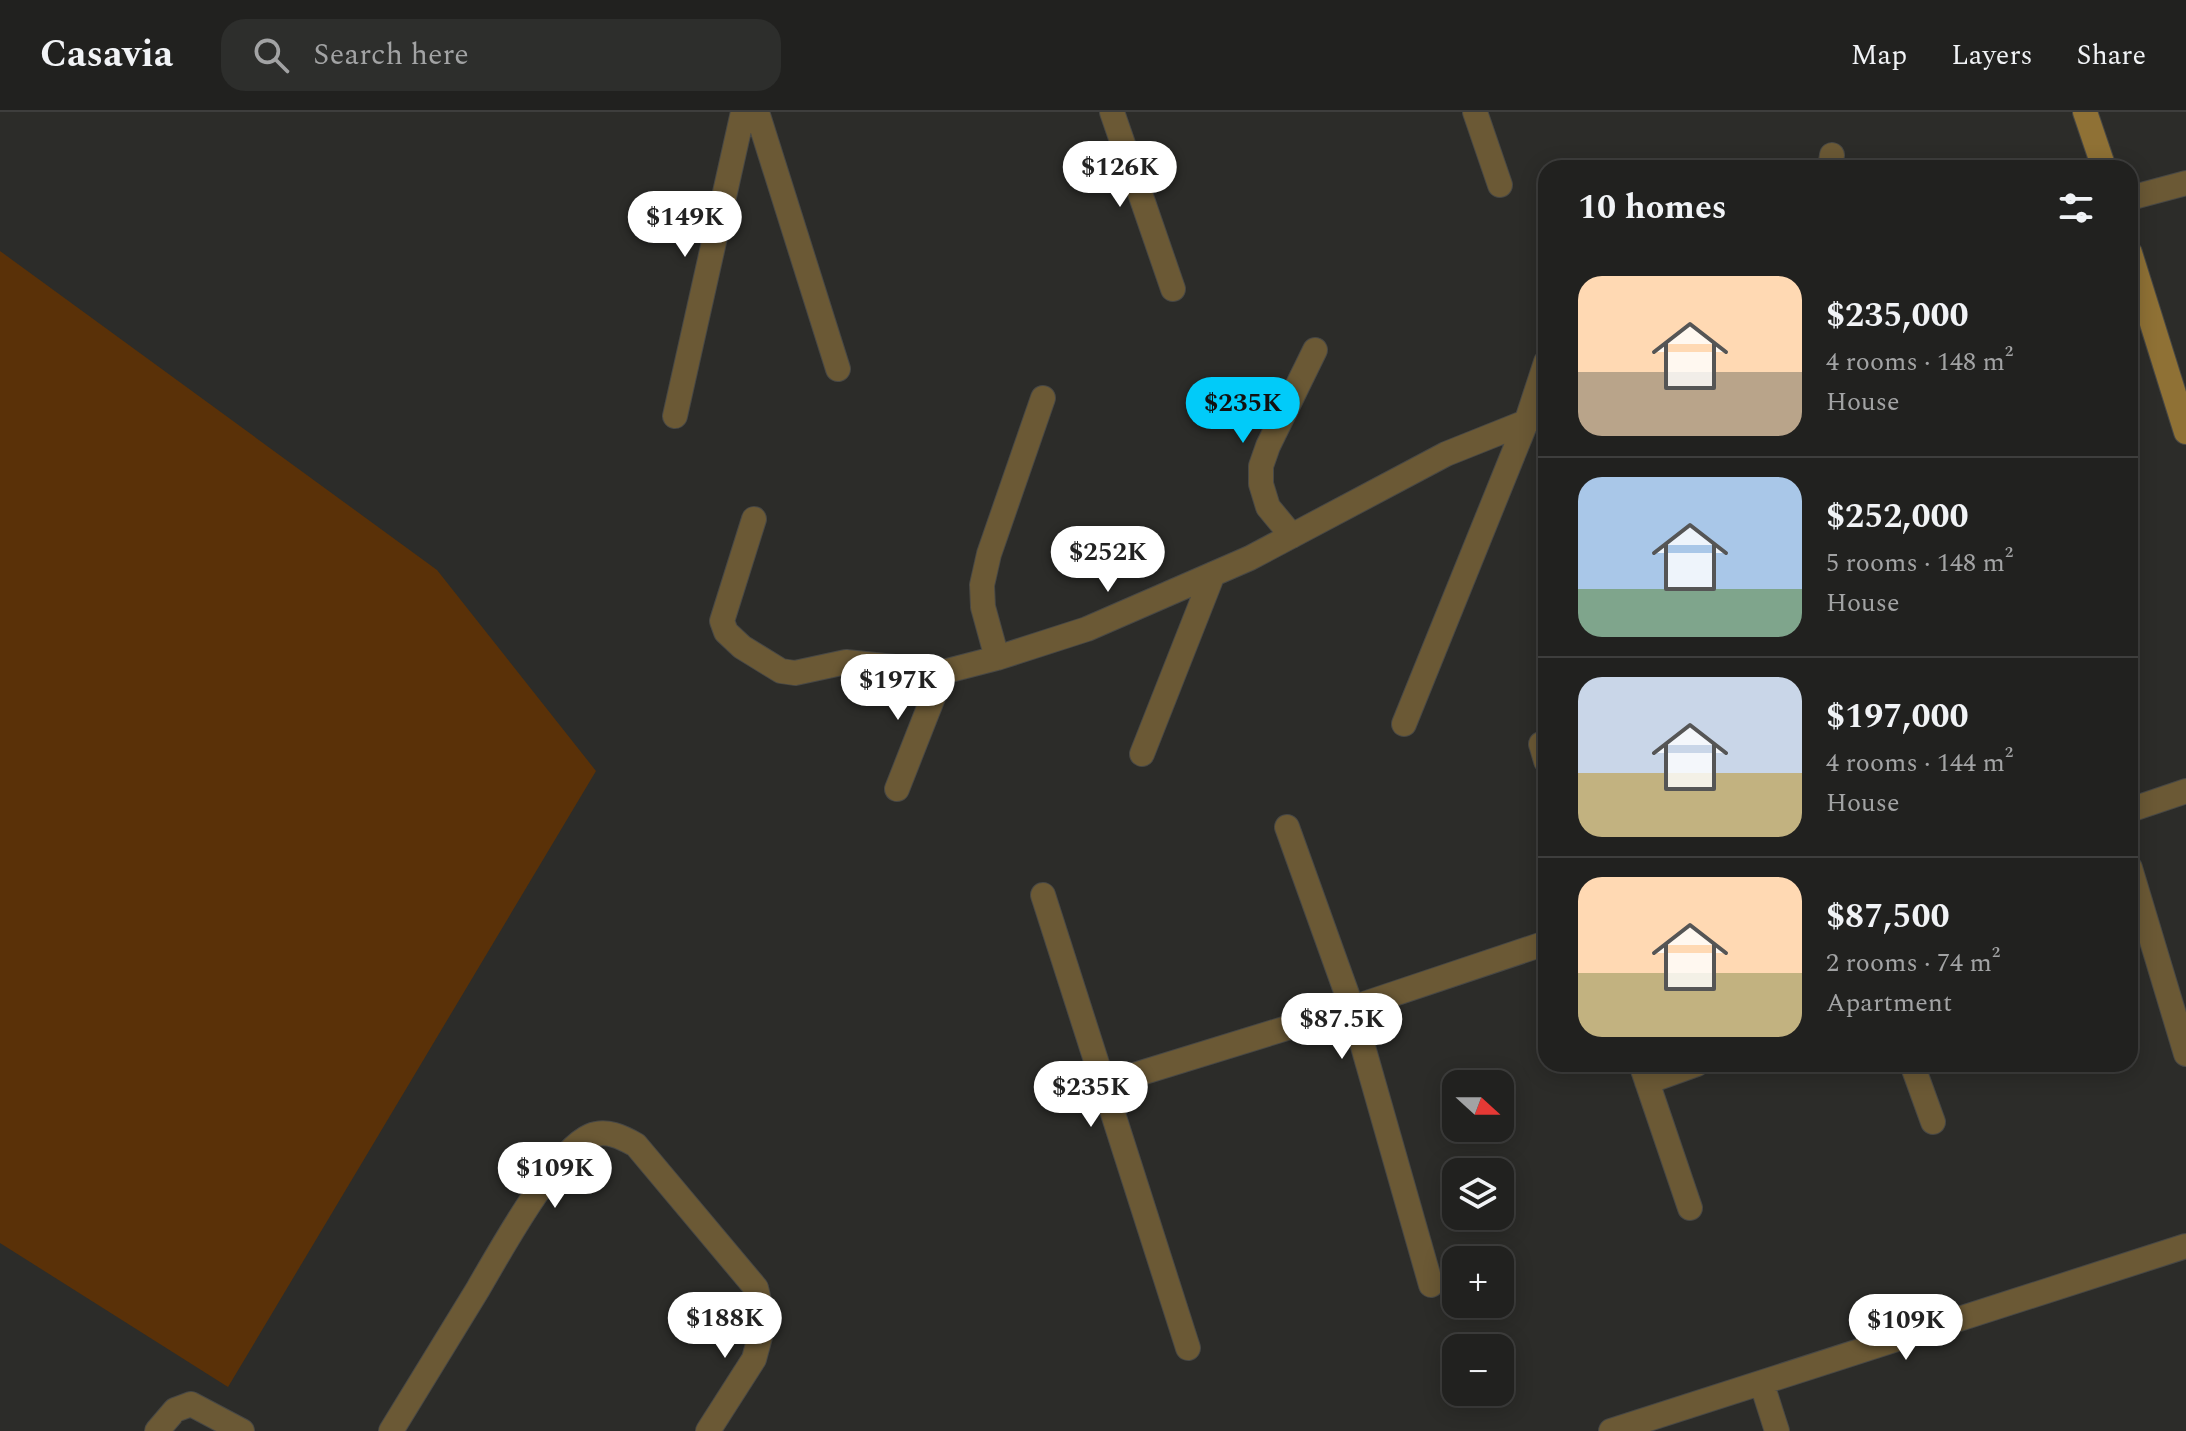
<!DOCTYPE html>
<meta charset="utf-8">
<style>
:root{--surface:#21211f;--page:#2d2e2c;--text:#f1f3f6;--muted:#a2a3a4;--line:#3e3e3d;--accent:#01cbf9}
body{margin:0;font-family:Spectral,serif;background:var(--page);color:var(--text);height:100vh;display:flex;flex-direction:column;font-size:30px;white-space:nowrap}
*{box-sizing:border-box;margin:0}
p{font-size:26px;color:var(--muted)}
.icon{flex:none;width:44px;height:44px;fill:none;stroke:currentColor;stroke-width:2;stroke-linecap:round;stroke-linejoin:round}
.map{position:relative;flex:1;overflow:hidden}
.panel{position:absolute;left:1538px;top:48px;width:600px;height:912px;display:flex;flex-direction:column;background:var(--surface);border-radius:24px;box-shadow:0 4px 20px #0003,0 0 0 2px var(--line)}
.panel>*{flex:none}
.needle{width:52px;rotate:111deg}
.tools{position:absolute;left:1442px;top:958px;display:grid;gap:16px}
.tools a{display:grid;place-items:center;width:72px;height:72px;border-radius:16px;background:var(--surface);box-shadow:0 4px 20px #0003,0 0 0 2px var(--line);font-size:40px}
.price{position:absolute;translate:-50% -68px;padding:0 18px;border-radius:28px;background:#fff;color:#222;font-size:26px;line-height:52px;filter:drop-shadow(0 2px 4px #0008)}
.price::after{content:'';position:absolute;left:50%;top:48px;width:24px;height:18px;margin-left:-12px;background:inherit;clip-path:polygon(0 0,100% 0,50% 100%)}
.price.on{background:var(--accent);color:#111}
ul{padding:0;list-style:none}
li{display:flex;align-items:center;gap:24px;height:200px;padding:0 40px}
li+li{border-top:2px solid var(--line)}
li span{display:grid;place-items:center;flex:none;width:224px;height:160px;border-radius:24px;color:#555}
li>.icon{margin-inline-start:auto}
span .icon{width:96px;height:96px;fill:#fffc;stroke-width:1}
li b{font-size:34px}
h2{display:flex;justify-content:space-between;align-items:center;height:96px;padding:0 40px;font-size:34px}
header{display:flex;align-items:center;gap:48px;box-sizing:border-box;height:112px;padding:0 40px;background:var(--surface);border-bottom:2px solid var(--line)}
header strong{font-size:38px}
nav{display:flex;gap:44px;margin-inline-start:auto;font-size:28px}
.search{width:560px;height:72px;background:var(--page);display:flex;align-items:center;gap:20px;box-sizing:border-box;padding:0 28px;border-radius:24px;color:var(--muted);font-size:30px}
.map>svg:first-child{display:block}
.green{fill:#5a3108}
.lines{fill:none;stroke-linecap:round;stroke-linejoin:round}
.street-casing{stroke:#484845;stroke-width:26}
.secondary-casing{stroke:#484845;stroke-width:26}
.street{stroke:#6b5935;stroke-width:24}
.secondary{stroke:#8f7135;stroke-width:24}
</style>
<header>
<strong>Casavia</strong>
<div class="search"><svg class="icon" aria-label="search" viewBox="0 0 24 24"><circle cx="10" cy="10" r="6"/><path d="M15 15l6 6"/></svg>Search here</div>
<nav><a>Map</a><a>Layers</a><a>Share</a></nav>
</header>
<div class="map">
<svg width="2186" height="1319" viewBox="0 0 2186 1319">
<rect width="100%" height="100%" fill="#2c2c29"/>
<path class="green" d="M0,139L437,458L596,659L228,1275L0,1131Z"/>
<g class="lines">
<defs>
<path id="street" d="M757,0L838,257
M1112,0L1173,177
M1475,0L1500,73
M1830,56L1832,43
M2130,86L2186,71
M675,304L743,0
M754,407L722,509L726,520L742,535L781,559L795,561L846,550L943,560L997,546L1087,517L1250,446L1446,342L1546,302
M1292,424L1268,395L1261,372V354L1268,334L1315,238
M997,546L983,495L982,473L989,442L1043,286
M1404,612L1527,308L1546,250
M1541,632L1546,649
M1142,642L1213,462
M897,677L943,560
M2130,698L2186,679
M1287,715L1352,896L1431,1173
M2130,756L2186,942
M1043,783L1188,1236
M1641,952L1690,1096
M1912,952L1933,1010
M1647,970L1697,952
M1102,973L1352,896L1546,831
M1762,1272L1777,1319
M157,1319L175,1298L191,1292L242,1319
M391,1319C420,1272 449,1224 478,1177C499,1141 555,1039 590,1024C606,1017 622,1025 636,1033L756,1176L764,1210L754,1247L708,1319
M1611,1319L2186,1134"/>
<path id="secondary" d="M2085,0L2104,56
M2130,141L2186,320"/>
</defs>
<use href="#street" class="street-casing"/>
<use href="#secondary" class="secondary-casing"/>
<use href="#street" class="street"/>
<use href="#secondary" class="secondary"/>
</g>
</svg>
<div class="tools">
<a><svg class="needle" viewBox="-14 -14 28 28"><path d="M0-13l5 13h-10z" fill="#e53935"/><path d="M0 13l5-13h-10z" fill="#a2a3a4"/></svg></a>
<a><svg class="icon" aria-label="layers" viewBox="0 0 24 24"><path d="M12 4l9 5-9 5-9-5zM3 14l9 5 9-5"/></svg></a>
<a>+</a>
<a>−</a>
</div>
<b class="price" style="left:1120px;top:97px">$126K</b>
<b class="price" style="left:685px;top:147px">$149K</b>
<b class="price on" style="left:1243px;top:333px">$235K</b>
<b class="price" style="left:1108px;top:482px">$252K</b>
<b class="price" style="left:898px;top:610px">$197K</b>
<b class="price" style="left:1342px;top:949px">$87.5K</b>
<b class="price" style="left:1091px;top:1017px">$235K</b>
<b class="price" style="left:555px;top:1098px">$109K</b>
<b class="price" style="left:725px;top:1248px">$188K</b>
<b class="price" style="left:1906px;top:1250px">$109K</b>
<section class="panel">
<h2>10 homes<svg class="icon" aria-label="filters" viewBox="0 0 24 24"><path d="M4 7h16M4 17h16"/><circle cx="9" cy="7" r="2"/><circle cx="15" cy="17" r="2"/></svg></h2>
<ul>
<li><span style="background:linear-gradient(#ffd9b3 60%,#b9a48a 0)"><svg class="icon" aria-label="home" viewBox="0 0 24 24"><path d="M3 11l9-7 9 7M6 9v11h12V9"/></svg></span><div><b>$235,000</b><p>4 rooms · 148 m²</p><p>House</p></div></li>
<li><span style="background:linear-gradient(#a9c7e8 70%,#7fa58c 0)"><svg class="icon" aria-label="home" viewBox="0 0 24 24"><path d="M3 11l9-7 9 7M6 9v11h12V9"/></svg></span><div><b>$252,000</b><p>5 rooms · 148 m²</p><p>House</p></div></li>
<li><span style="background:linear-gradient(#c9d6e8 60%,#c2b280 0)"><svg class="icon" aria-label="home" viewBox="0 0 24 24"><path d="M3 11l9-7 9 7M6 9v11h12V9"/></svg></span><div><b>$197,000</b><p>4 rooms · 144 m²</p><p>House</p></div></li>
<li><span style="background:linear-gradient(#ffd9b3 60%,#c2b280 0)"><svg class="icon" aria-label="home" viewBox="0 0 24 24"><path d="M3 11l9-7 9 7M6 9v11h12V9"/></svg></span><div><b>$87,500</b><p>2 rooms · 74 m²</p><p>Apartment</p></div></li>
</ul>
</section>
</div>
